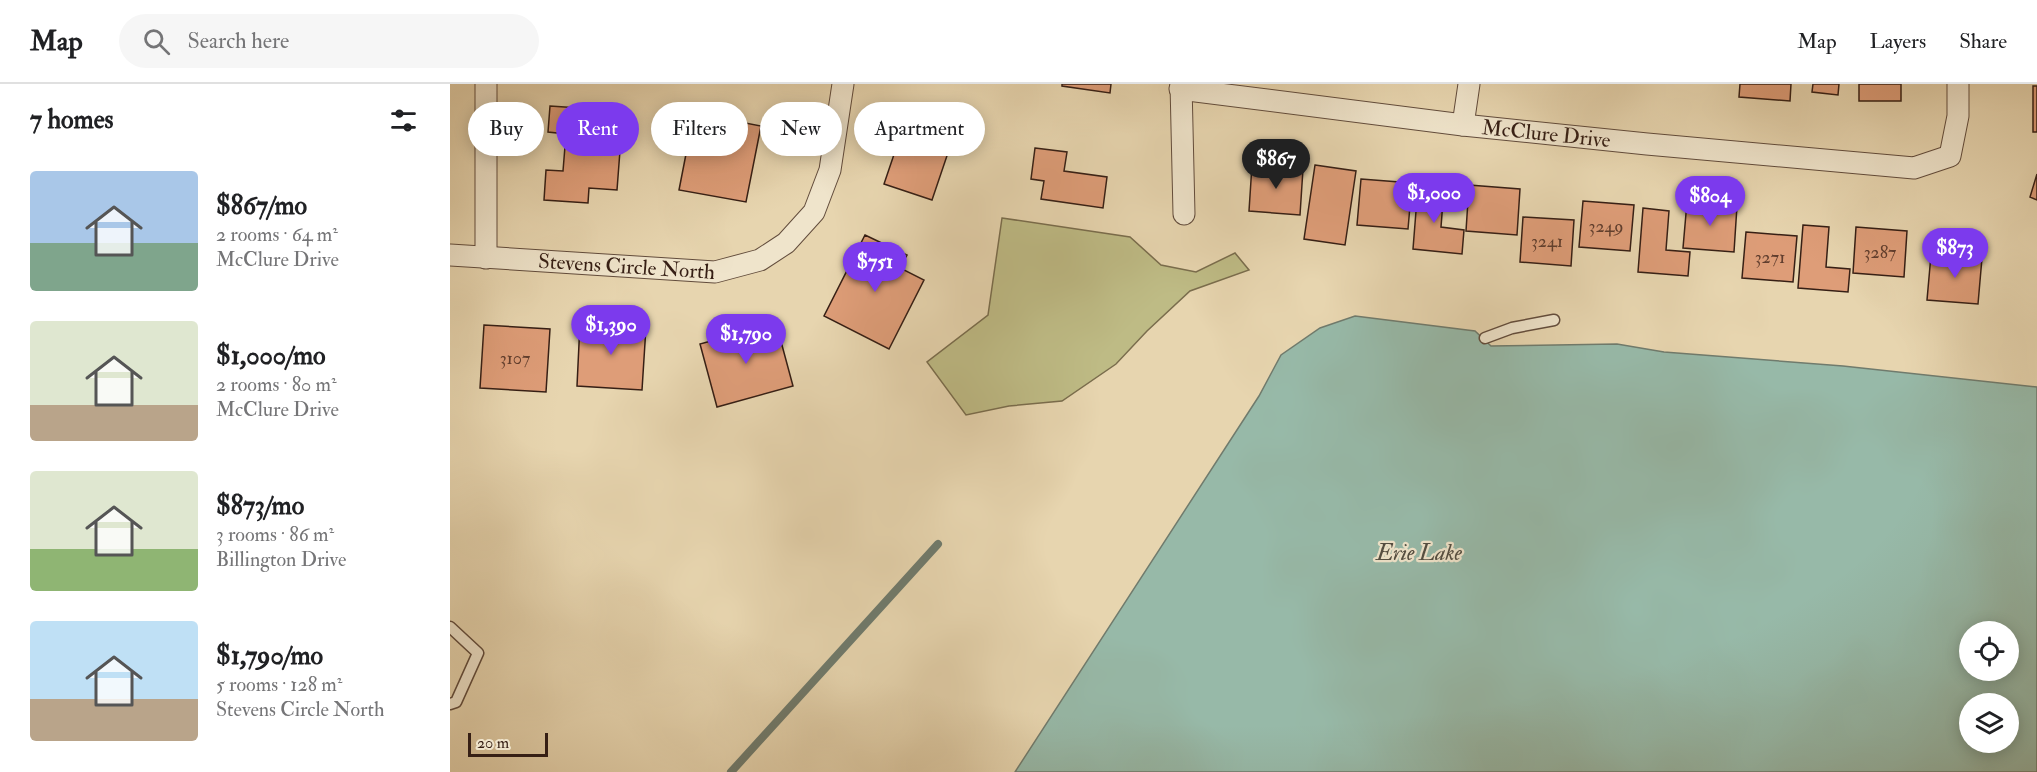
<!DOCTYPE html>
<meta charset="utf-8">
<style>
:root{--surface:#fff;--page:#f6f6f6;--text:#202124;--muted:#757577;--line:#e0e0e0;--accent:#7c3aed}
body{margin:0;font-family:"IM FELL Double Pica",serif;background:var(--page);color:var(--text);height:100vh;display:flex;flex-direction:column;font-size:22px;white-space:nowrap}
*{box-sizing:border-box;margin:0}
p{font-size:20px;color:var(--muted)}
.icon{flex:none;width:33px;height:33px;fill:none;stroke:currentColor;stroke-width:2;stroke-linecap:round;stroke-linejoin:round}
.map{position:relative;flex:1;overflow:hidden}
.sheet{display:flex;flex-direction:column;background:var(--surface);width:450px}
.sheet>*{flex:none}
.guide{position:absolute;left:18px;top:18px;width:570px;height:54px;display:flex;gap:12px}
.fabs{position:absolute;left:1509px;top:537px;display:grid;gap:12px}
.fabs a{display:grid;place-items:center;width:60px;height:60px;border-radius:50%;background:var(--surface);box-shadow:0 3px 15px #0003;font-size:30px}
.scale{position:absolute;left:18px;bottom:15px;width:80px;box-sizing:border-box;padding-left:6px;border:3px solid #361f15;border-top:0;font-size:16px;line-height:21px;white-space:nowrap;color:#361f15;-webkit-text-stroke:4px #efe4cb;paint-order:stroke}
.price{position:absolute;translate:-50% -51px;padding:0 14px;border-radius:21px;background:var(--accent);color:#fff;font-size:20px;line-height:39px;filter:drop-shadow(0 2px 3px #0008)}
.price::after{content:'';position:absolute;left:50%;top:36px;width:18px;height:14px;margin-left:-9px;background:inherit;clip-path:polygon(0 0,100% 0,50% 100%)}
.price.selected{background:#222;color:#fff}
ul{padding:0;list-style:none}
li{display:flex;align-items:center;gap:18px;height:150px;padding:0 30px}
li span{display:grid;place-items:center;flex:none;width:168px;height:120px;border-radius:6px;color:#555}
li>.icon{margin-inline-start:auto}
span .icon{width:72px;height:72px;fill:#fffc;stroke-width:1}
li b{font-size:26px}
h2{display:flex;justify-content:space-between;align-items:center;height:72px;padding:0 30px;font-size:26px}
.pill{padding:0 21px;border-radius:27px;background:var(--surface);box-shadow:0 3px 15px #0003;font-size:21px;line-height:54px}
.pill.selected{background:var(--accent);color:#fff}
header{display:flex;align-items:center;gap:36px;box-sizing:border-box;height:84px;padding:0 30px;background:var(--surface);border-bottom:2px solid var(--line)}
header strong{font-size:28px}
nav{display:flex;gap:33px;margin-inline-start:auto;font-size:21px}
.search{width:420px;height:54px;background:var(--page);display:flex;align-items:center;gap:15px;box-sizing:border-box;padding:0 21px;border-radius:33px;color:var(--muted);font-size:22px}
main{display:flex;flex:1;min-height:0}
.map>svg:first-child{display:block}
.green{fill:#bebb85;stroke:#7a6d4d;stroke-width:1.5}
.water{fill:#97b9a8;stroke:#707b6d;stroke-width:1.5;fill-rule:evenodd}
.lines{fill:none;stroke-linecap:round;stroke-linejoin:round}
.stream{stroke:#707b6d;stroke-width:8}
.building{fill:#de9d78;stroke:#361f15;stroke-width:1.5}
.service-casing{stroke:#624c3c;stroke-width:13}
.minor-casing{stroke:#624c3c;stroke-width:23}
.service{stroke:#efe4cb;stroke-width:10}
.minor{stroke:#efe4cb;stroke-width:21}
.labels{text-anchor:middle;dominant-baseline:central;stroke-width:4.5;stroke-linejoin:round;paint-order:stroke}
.number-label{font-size:18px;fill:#603e2e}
.street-label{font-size:21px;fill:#361f15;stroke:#efe4cb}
.water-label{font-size:22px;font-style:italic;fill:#534d41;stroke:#efe4cb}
</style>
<header>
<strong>Map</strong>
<div class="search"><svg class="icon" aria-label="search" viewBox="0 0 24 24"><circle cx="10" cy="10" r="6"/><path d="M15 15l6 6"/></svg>Search here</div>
<nav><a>Map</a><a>Layers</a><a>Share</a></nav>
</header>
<main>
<section class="sheet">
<h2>7 homes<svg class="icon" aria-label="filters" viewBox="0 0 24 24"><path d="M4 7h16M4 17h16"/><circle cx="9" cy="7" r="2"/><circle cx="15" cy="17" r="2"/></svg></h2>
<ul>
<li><span style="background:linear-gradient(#a9c7e8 60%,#7fa58c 0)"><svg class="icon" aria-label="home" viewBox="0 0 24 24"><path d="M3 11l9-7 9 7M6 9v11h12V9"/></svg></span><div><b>$867/mo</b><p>2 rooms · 64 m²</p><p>McClure Drive</p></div></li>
<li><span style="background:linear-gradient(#dfe7d0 70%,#b9a48a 0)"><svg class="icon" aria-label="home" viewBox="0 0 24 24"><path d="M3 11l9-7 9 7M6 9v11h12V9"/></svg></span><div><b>$1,000/mo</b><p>2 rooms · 80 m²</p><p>McClure Drive</p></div></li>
<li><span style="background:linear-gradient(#dfe7d0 65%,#8fb573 0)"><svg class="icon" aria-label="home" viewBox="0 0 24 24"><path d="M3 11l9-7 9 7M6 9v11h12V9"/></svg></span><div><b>$873/mo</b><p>3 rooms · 86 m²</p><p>Billington Drive</p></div></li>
<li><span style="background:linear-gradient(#bfe0f5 65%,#b9a48a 0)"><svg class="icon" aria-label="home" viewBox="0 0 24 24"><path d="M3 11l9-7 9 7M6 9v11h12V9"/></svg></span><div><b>$1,790/mo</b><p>5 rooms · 128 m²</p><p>Stevens Circle North</p></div></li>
</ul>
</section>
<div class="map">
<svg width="1587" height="688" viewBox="0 0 1587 688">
<rect width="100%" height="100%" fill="#e7d5af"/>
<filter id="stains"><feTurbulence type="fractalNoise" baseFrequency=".00333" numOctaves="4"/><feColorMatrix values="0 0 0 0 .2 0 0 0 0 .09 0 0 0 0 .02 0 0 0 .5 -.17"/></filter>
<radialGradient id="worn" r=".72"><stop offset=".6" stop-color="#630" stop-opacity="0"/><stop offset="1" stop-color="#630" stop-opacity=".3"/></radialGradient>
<path class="green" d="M552,134L680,153L711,181L746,188L785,169L799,186L740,207L697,247L666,280L612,317L559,322L516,331L477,278L538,231Z"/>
<path class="water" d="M905,232L1025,247L1041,262L1167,260L1214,268L1393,282L1587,303V688H565L809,312L831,271L870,244ZM1520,548H1558V586H1520ZM1520,620H1558V658H1520Z"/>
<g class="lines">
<path class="stream" d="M281,688L488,460"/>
</g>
<path class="building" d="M612,0H661L660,9L612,2Z
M1290,0H1341L1340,17L1289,13Z
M1363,0H1389L1388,11L1362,8Z
M1409,0H1451V17H1409Z
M1583,2H1587V48H1583Z
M100,22L173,27L167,106L139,104L138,119L94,116L96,86L113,87L116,50L98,48Z
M244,29L311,42L296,118L229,106Z
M456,35L504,51L482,116L434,100Z
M585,64L617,68L614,87L657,93L653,124L591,115L594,97L581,95Z
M802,81L853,85L850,131L799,127Z
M865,81L906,87L895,161L854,155Z
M1587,90V116L1580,113Z
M911,95L962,99L958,145L907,141Z
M1019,101L1070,105L1067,151L1016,147Z
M968,102L994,104L991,143L1014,146L1012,170L963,165Z
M1133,117L1184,121L1180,167L1129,163Z
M1237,118L1287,122L1284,168L1233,164Z
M1193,124L1219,127L1216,166L1240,168L1238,192L1188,188Z
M1073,133L1124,136L1121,182L1070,178Z
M1353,141L1379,143L1376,183L1400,185L1398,208L1348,204Z
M1406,143L1457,147L1454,193L1403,189Z
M1296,148L1347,152L1343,198L1292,194Z
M415,151L457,171L450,184L474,196L439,265L374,232Z
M1481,171L1532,174L1528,220L1477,216Z
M130,239L196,243L192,306L127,302Z
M326,239L343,302L267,323L250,260Z
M34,241L100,245L96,308L30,304Z"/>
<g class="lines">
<defs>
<path id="service" d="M1035,254L1062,244L1104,236
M0,543L28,569L6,618L0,620"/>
<g id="minor">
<path d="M36,0V174"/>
<path d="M731,0L734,130"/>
<path id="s1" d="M730,5L1013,41L1197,60L1464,84L1500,72L1508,32V0"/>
<path d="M1013,41L1019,0"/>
<path id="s2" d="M0,171L265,188L310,176L336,159L364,128L380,86L393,0"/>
</g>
</defs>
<use href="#service" class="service-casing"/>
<use href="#minor" class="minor-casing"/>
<use href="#service" class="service"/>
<use href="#minor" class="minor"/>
</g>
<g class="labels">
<g class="number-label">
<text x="1156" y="142">3249</text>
<text x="1097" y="157">3241</text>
<text x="1430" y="168">3287</text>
<text x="1320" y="173">3271</text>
<text x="65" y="274">3107</text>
</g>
<g class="street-label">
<text stroke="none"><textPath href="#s1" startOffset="369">McClure Drive</textPath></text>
<text stroke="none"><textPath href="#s2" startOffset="177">Stevens Circle North</textPath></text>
</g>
<g class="water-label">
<text x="969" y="469">Erie Lake</text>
</g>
</g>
<rect width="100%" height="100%" filter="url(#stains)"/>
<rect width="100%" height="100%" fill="url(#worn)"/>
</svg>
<div class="fabs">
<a><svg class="icon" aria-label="locate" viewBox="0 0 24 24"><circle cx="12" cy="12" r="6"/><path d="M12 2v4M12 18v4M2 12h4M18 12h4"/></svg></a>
<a><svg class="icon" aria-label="layers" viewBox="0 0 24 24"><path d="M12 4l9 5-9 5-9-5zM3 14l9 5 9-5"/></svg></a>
</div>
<div class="scale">20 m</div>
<b class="price selected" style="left:826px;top:106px">$867</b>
<b class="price" style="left:984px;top:140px">$1,000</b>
<b class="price" style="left:1260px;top:143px">$804</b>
<b class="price" style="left:1505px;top:195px">$873</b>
<b class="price" style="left:425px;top:209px">$751</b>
<b class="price" style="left:161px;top:272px">$1,390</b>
<b class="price" style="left:296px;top:281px">$1,790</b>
<div class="guide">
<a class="pill">Buy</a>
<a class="pill selected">Rent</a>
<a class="pill">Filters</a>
<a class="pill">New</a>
<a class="pill">Apartment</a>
</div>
</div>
</main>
